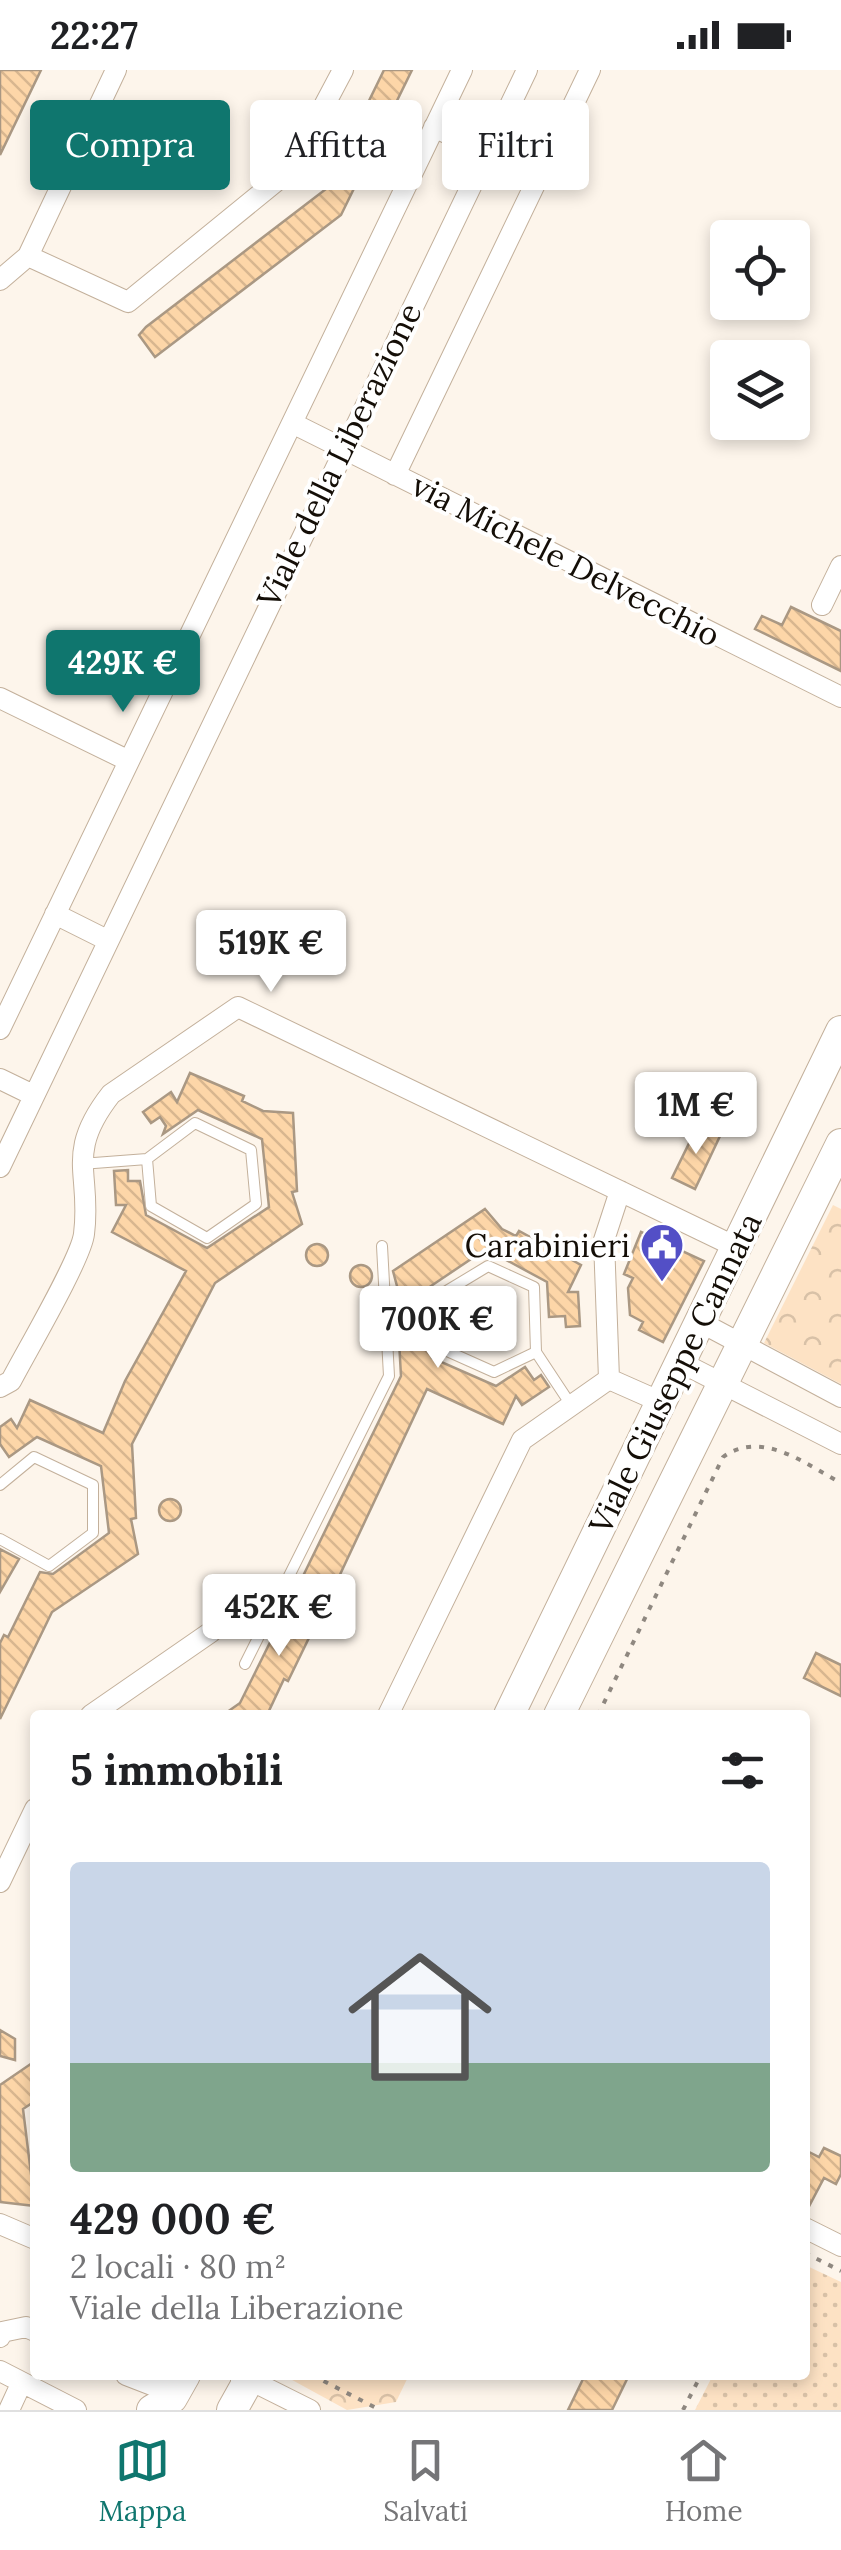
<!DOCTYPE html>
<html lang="it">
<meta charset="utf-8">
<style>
:root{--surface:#fff;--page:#f2f2f2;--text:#202124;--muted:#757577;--line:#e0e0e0;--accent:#0f766e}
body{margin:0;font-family:Lora,serif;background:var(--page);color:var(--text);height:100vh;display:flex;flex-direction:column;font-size:38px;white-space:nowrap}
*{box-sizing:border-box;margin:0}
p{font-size:32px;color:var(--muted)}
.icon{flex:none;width:55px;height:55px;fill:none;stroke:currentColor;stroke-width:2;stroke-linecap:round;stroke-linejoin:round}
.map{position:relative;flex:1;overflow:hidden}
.drawer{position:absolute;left:30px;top:1640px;width:780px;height:670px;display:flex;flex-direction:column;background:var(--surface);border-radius:10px;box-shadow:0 5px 15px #0003}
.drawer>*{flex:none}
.top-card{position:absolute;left:30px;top:30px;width:782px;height:90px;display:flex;gap:20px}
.fabs{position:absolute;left:710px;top:150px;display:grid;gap:20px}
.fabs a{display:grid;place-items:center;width:100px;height:100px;border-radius:10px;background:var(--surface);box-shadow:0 5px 15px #0003;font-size:50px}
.price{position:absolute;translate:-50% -85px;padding:0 22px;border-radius:10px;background:#fff;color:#222;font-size:32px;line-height:65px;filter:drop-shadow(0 2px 5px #0008)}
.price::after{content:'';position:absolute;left:50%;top:60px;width:30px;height:22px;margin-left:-15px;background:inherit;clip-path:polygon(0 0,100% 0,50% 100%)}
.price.selected{background:var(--accent);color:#fff}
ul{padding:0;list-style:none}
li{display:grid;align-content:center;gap:20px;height:530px;padding:0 40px}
li span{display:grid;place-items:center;height:310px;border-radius:10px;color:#555}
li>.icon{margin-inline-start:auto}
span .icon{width:180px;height:180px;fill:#fffc;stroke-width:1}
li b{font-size:42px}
h2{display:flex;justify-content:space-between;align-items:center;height:120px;padding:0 40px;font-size:42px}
.pill{padding:0 35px;border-radius:10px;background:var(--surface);box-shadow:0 5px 15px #0003;font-size:35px;line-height:90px}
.pill.selected{background:var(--accent);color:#fff}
.status{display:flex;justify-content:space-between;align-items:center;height:70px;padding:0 50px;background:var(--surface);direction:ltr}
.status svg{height:28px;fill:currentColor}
.tabs{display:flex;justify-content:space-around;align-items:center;height:140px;border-top:2px solid var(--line);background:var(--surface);font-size:28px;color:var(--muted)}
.tabs a{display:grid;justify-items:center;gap:5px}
.tabs .selected{color:var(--accent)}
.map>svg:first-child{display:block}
.grass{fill:url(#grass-dots)}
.park{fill:url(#park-crowns)}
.building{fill:url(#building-back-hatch);stroke:#aa9883;stroke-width:2.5}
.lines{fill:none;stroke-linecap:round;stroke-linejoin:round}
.lane-casing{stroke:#c3b09b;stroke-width:12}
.street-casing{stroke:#c3b09b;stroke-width:22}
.secondary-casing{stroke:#c3b09b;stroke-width:32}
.path{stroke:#8f8880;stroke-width:4;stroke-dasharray:5 8;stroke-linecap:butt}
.lane{stroke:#fff;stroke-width:10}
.street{stroke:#fff;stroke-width:20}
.secondary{stroke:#fff;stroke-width:30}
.labels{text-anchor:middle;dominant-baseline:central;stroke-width:8;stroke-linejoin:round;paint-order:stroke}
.street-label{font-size:32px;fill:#140e07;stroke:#fff}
.poi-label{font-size:32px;fill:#140e07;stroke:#fff;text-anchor:end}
</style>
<div class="status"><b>22:27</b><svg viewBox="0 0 49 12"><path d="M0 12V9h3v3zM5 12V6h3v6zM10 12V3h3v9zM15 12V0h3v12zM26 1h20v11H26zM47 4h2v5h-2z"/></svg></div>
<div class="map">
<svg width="841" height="2340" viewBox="0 0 841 2340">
<defs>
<pattern id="grass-dots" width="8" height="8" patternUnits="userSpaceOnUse" patternTransform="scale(2.5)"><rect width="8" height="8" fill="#fde2c4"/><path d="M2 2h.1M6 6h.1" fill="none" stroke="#d8c1a7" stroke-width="1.8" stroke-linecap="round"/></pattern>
<pattern id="park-crowns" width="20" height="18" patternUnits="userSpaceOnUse" patternTransform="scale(2.5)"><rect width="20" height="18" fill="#fde2c4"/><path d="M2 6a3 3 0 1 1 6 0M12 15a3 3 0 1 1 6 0" fill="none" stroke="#d8c1a7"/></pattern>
<pattern id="building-back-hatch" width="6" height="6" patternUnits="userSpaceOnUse" patternTransform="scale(2.5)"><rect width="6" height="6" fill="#fdd6a8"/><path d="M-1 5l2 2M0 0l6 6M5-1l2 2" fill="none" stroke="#d8b68f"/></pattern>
</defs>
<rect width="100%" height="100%" fill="#fdf5eb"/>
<path class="grass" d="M805,2195L841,2212V2340H695L713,2305H805Z"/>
<path class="park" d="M833,1135L841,1139V1314L764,1273Z
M283,2305H409L396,2332L347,2340Z"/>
<path class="building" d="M0,0H41L0,85Z
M384,0H412L341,145L155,287L139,265L146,257L326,119Z
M791,537L841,561V601L755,559L762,546L782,555Z
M190,1003L244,1026L242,1031L263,1041L293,1043L297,1121L292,1122L302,1154L215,1213L132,1374L136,1448L131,1449L138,1484L52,1542L0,1649V1573L4,1565L8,1567L40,1502L53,1504L109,1463L101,1396L37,1367L9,1387L0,1374V1357L11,1349L17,1358L30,1330L103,1363L125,1311L186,1201L112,1162L126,1135H116L114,1101L128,1100V1111H140L146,1145L207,1178L269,1137L262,1069L198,1040L163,1064L166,1056L160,1047L151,1053L143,1042L171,1022L177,1032Z
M698,1055L720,1066L695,1119L672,1108Z
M485,1139L502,1159L516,1166L519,1161L581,1195L568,1222H578L580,1256L566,1257L565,1246L549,1247L547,1212L486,1179L425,1220L432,1288L496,1316L525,1297L534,1310L541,1305L549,1317L522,1335L516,1326L503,1354L427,1319L329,1528L302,1508L401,1306L397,1236L402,1235L393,1201Z
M641,1162L704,1191L663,1272L639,1260L643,1252L630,1245L628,1218L633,1208L624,1204Z
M306 1185a11 11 0 1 1 22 0a11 11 0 1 1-22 0Z
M350 1206a11 11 0 1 1 22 0a11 11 0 1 1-22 0Z
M159 1440a11 11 0 1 1 22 0a11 11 0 1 1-22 0Z
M0,1479L19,1489L0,1522Z
M293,1526L322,1541L288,1611L284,1609L267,1645H223L240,1633Z
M816,1583L841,1595V1626L804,1608Z
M0,1960L15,1969V1990L0,1986Z
M35,1991V2031L23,2039L35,2136L0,2132V2015Z
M824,2078L841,2086V2104L836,2114L824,2108L805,2144V2080L819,2087Z
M585,2305H629L612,2340H568Z"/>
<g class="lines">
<defs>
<path id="lane" d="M81,1094L147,1089L151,1136L207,1168L256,1134L251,1080L195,1053L147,1089
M536,1282L494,1302L447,1281L440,1225L488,1196L534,1217L536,1282L571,1335
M0,1415L34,1387L93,1415V1463L49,1496L0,1469
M245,1594L389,1306L382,1176"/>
<path id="street" d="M434,57L486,82
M28,186L128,232L290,100L343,0
M0,210L28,186L116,0
M292,353L841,627
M395,405L590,0
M822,535L841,496
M0,628L129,691
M55,844L107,870
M0,959L462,0
M0,1009L33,1025
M0,1097L527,0
M700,1252L841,1327
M680,1292L841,1374
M609,1309L661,1332
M0,1317L11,1311C26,1282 81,1189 84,1164C92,1103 64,1084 111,1024L238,937L736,1177
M91,1645L211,1562
M388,1645L522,1370L609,1309L604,1170L620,1121
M0,1812L35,1739
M0,2154L35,2169
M805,2158L841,2176
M0,2267L2,2262L26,2257L35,2261
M0,2301L76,2340
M126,2305L175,2324
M246,2308L310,2340
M9,2340L21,2314"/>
<path id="secondary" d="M509,1645L841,961
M559,1645L841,1074
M152,2340L172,2328L185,2305
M232,2340L246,2315V2305"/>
</defs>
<use href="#lane" class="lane-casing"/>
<use href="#street" class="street-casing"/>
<use href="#secondary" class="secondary-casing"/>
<path class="path" d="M598,1645L723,1387C762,1359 805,1394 841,1413
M805,2183L841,2201
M312,2305L380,2340
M683,2340L701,2305"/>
<use href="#lane" class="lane"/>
<use href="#street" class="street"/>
<use href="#secondary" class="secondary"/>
</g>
<defs>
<symbol id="civic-pin" viewBox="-11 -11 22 30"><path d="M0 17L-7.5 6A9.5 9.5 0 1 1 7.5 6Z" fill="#534fc6" stroke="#fff"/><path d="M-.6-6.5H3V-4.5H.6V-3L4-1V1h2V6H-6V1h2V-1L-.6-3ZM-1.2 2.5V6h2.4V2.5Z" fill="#fff"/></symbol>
</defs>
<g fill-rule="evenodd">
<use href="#civic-pin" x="637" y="1150" width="50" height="68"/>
</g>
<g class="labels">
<g class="street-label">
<text transform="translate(339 385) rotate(-64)">Viale della Liberazione</text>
<text transform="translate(566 490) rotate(27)">via Michele Delvecchio</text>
<text transform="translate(675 1303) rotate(-64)">Viale Giuseppe Cannata</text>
</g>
<g class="poi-label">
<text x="630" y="1175">Carabinieri</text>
</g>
</g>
</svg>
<div class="fabs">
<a><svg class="icon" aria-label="locate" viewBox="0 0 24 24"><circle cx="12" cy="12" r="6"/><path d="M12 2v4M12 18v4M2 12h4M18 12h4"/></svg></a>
<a><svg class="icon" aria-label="layers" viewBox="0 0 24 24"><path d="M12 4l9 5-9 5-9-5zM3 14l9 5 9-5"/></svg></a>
</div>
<b class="price selected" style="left:123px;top:645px">429K €</b>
<b class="price" style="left:271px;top:925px">519K €</b>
<b class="price" style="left:696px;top:1087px">1M €</b>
<b class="price" style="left:438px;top:1301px">700K €</b>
<b class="price" style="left:279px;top:1589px">452K €</b>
<div class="top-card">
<a class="pill selected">Compra</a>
<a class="pill">Affitta</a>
<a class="pill">Filtri</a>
</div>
<section class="drawer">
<h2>5 immobili<svg class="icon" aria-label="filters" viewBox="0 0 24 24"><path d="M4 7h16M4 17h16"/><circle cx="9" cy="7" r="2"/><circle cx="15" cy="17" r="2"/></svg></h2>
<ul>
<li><span style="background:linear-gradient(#c9d6e8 65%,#7fa58c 0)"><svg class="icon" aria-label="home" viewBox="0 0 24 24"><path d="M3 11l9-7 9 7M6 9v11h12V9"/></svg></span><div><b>429 000 €</b><p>2 locali · 80 m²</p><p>Viale della Liberazione</p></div></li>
</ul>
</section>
</div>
<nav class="tabs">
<a class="selected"><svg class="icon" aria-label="map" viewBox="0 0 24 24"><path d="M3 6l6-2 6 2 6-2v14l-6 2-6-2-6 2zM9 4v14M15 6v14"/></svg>Mappa</a>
<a><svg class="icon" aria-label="saved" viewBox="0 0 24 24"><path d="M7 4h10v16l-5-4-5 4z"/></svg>Salvati</a>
<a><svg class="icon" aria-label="home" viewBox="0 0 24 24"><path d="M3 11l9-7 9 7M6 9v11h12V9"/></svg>Home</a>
</nav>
